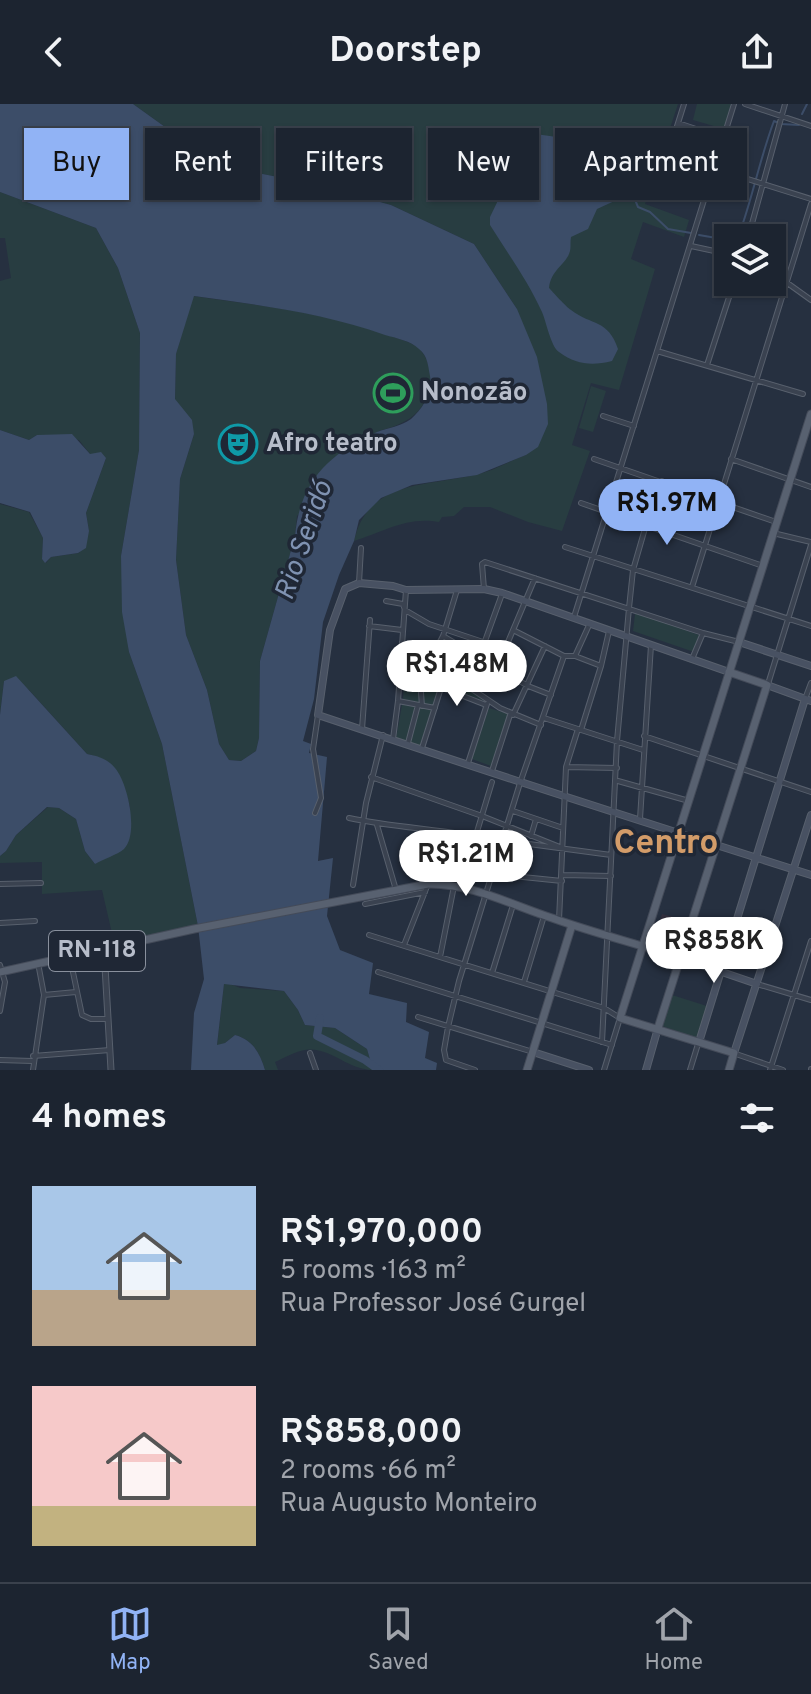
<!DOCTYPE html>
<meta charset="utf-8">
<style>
:root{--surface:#1c2430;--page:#252c38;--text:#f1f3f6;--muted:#a0a4ab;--line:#3a414c;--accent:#91b3f5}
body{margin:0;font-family:Overpass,sans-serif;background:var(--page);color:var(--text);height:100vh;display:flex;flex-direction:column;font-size:30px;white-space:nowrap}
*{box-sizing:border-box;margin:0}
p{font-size:26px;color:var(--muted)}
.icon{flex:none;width:44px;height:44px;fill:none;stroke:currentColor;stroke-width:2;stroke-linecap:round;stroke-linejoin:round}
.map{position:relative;height:966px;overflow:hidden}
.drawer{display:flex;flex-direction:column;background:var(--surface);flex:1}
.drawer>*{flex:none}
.top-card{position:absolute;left:24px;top:24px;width:764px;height:72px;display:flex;gap:16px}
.fabs{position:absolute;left:714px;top:120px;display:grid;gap:16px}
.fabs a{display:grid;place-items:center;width:72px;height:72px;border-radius:0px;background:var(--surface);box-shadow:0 2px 6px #0004,0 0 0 2px var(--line);font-size:40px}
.price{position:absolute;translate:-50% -68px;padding:0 18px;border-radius:28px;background:#fff;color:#222;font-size:26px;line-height:52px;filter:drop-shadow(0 2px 4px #0008)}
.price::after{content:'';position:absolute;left:50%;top:48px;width:24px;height:18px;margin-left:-12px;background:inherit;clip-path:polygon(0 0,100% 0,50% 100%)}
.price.selected{background:var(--accent);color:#111}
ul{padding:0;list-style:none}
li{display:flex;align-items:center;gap:24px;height:200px;padding:0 32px}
li span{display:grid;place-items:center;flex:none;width:224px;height:160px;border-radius:0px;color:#555}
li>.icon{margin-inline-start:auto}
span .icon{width:96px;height:96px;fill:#fffc;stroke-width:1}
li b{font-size:34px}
h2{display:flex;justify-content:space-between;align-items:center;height:96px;padding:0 32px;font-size:34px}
.chip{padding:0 28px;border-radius:0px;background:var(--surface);box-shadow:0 2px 6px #0004,0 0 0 2px var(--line);font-size:28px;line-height:72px}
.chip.selected{background:var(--accent);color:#111}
header{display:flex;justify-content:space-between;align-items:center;height:104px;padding:0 32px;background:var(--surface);font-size:36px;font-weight:700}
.tab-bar{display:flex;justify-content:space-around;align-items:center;height:112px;border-top:2px solid var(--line);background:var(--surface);font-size:22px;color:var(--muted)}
.tab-bar a{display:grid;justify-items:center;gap:4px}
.tab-bar .selected{color:var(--accent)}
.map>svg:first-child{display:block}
.medical{fill:#353241}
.green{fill:#283d41}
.water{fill:#3c4d68;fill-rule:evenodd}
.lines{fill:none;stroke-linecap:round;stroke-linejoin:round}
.stream{stroke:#3c4d68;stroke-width:2}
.river{stroke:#3c4d68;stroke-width:8}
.minor-casing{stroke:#58606d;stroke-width:6}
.tertiary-casing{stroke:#58606d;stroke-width:7}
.secondary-casing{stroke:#58606d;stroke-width:8}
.primary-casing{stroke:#444b59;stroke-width:9}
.minor{stroke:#3a4250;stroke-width:4}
.tertiary{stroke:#3a4250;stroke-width:5}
.secondary{stroke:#485162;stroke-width:6}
.primary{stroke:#586170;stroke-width:7}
.labels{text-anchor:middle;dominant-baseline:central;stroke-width:7;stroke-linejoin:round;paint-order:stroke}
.shield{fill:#1f2735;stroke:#89909d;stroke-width:2}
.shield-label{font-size:24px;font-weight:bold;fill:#b7bdca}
.poi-label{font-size:26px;font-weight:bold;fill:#b7bdca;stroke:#1f2735;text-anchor:start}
.water-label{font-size:28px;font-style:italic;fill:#7f92b1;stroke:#1f2735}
.district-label{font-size:34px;font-weight:bold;fill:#d39c69;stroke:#1f2735}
</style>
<header><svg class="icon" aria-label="back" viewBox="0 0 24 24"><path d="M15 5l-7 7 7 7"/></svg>Doorstep<svg class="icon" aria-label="share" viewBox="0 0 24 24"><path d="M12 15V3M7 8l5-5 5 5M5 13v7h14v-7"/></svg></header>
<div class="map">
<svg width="811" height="966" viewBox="0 0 811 966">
<rect width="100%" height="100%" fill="#263040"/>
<path class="medical" d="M662,810L689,817L680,847L653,838Z"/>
<path class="green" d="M133,0H678L645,100L689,116L684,133L643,118L631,155L655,165L619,286L591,279L572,341L590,347L562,427L528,418L490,403H464L454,412L442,413L439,418C407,412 383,428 354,437C368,376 424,383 474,371C492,368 509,357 526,351L517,205L474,140L391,101L318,81L218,61Z
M697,0H731L724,25L693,16Z
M0,88L96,124L118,164L140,229L139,346L121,452L129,548L162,640L198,822L114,838L102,786L42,790V758L0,759V752L6,747L16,731L48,703L59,704L76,715L85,747L95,760L130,703C123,677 116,656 87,650L29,586L4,577L0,611V400L29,408L43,434L42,455L46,459L51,453L79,449L89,427L86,409L106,354L90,350L79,336L37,331L29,336L0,326V177L11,174L5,134H0Z
M193,192C255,201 316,207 375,227C388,232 404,235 416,242C429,251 433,273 429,287C422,312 402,321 379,327L297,412L295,432L260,557L259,634L256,647L241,657L229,656L219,640L207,586L186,531L176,456L180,375L194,330L175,296L176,250Z
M591,282L606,287L593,328L579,324Z
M637,509L699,531L694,548L633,527L635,510Z
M406,543L492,600L440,580L420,642L396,635L403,595Z
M489,604L508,610L491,662L472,655Z
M228,879L240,884L284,887L298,906L305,921L335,924L367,945L373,966C347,966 330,942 305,946C296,947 284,954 275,958L278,966H265C260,949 253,936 235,931L225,939L217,942L224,880Z
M672,891L710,903L699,935L662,922Z"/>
<path class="water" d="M0,0H133L218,61L318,81L391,101L474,140L517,205L537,253L547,300L548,320L538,343L526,351L477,371L412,381L381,394L359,416L354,437L339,471L323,518L314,595L303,637L311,640L309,649L327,653L318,757L333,754L327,812L340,846L373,859L369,890L407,899L406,918L429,928L425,954L437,959L436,966H373L367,945L335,924L305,921L298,906L284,887L224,880L217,941L225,939L235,931C253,936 260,949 265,966H191L194,909L204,875L198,822L162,640L129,548L122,508L121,452L139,346L140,229L118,164L96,124L0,88ZM194,192C259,201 323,209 385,231C396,234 411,237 419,245C428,252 428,262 430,272C433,288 423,305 411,315C401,322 388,324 377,328C328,350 300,378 295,432L260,557L259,634L256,647L241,657L229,656L219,640L207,586L186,531L176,456L180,375L194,330L192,316L175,295L176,250Z
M528,30C547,30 591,38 605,52L625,47C631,56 642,55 648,64L644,79L629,81L623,85L621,94L597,105L588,125L571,133C570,138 571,143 570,147C567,160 551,165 549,184C553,188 566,203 571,206C592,222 608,215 618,245L612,257C592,262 577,261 559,248C551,243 546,217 542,208C528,177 508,150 490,121V113L504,84C497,64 517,46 528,30Z
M0,326L29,336L37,331L72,330L90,350L101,348L106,354L86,409L89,427L86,444L78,449L51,453L45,459L42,455L43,434L30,408L0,399Z
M16,572L87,650C98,652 108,655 115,664C128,679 139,730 124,745C117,751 103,755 95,760L85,747L76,715L59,704L47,703L16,731L6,747L0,752V611L4,577Z"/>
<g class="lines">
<path class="stream" d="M802,10L807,0
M629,81L638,103L650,108L668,125L691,129
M699,131L728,136
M731,134L740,128L742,122C754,87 761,51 774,17L781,20L799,21"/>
<path class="river" d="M320,914L317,932L365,956L379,966"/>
<defs>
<path id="minor" d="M745,0L811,22
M678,19L723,34
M668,50L811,95
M696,59L706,28
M654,95L684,0
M748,134L785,0
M691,142L728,150
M772,168L811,196
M657,247L803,290
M707,261L734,178
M603,312L634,322
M594,355L776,418
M731,355L811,383
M581,399L763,462
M773,429L811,438
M565,443L811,522
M359,479L361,444
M692,483L811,100
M484,485L482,460L485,458L703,529L739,538
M386,497L403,500L405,506L429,520L504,545
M574,513L734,0
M369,522L402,526
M513,526L564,552H575L601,562
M443,532L528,582L551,591
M485,537L502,490
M402,538L500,604L541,621
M418,550L422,602
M575,552L590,519
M692,555L703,529
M430,557L443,532L457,486
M401,562L420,559
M497,564L535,474
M422,576L486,601
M768,580L811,441
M805,595L811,579
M398,597L435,604
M513,611L545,542
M544,614L643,646
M362,625L370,516
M581,626L601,562L609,527
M644,632L811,688
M393,635L398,597L406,486
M408,639L418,601
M422,644L446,568
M468,659L487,600
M566,663L617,664
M492,667L510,611
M371,673L482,712L560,743
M618,677L689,697
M513,707L563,724
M315,709L321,694L313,645L318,611
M349,714C400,725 453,725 503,738
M640,715L651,541
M377,721L396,786
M476,731L492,678
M531,732L536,715
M504,734L529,740L611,751
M417,752L496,760
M493,770L562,777
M563,771L611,772
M0,780L41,779
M353,781L366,699L383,631
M365,800L425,788
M559,816L566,663L578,625
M0,819L35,817
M369,831L604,904L620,914L604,966
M404,841L428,780
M440,853L454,782L459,730
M70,854L82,911L91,915H108
M0,861L5,878L0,907
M378,868L612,941
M492,869L513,801
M524,878L544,812
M757,880L811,896
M44,891L76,888
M418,913L533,948
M602,938L617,637L629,504L633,466L646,421L662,377
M310,949L316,966
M736,950L783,966
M33,952L110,946
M0,956L32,957
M33,966L44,891L38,859
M475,966L446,956L444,946L448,923L459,877L520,679L564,552
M690,966L698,940
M770,966L811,837
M811,966V965"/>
<path id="tertiary" d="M104,845L111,966"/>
<path id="secondary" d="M739,538L811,562
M729,568L502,489L484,485L406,486L393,482L359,479L345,485L330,526L318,611C482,666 646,719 811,771
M767,581L811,597
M681,854L757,880
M699,938L805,595
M533,948L589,966
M734,949L811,711
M646,966L658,924"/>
<path id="primary" d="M0,868L194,825L428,780C470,779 512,801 552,814C594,829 638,840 681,854
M658,924L767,581L729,568
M527,966L572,821
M729,966L734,949L620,914L811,310"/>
</defs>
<use href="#minor" class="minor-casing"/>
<use href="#tertiary" class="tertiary-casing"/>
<use href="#secondary" class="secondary-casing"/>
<use href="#primary" class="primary-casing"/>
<use href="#minor" class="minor"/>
<use href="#tertiary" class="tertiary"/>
<use href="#secondary" class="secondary"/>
<use href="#primary" class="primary"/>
</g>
<defs>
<symbol id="stadium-ring" viewBox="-11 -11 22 22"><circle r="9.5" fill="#1f2735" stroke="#2e9e5b" stroke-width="1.5"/><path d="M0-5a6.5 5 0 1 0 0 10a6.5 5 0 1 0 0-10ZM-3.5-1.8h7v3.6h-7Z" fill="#2e9e5b"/></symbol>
<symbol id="theatre-ring" viewBox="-11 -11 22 22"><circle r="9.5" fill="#1f2735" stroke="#0f9aa8" stroke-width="1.5"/><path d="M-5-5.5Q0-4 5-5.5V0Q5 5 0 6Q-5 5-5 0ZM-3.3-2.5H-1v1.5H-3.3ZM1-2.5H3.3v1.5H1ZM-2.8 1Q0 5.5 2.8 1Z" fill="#0f9aa8"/></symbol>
</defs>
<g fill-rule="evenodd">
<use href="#stadium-ring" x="371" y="267" width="44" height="44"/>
<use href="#theatre-ring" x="216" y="318" width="44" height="44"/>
</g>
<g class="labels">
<rect class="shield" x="49" y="827" width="96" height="40" rx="6"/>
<g class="shield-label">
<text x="97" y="847">RN-118</text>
</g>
<g class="poi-label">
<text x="421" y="289">Nonozão</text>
<text x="266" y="340">Afro teatro</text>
</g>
<g class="water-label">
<text transform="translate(305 437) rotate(-71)">Rio Seridó</text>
</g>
<g class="district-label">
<text x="666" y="740">Centro</text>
</g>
</g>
</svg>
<div class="fabs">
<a><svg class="icon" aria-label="layers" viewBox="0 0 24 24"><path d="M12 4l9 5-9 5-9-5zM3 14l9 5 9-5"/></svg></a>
</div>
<b class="price selected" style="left:667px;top:443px">R$1.97M</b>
<b class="price" style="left:457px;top:604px">R$1.48M</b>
<b class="price" style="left:466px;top:794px">R$1.21M</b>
<b class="price" style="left:714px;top:881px">R$858K</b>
<div class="top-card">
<a class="chip selected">Buy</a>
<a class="chip">Rent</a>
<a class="chip">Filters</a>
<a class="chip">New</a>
<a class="chip">Apartment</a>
</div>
</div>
<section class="drawer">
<h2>4 homes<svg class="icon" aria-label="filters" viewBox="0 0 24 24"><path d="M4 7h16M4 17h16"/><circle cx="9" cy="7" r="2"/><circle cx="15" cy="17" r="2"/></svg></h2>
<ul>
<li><span style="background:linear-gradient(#a9c7e8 65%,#b9a48a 0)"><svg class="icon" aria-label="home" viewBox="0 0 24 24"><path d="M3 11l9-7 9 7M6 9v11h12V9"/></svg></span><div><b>R$1,970,000</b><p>5 rooms · 163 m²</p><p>Rua Professor José Gurgel</p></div></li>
<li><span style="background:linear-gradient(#f6c9c9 75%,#c2b280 0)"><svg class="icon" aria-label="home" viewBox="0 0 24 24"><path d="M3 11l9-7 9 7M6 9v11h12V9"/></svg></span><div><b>R$858,000</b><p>2 rooms · 66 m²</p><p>Rua Augusto Monteiro</p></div></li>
</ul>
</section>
<nav class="tab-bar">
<a class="selected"><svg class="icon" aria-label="map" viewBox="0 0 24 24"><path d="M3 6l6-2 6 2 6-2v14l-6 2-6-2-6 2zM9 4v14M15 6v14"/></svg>Map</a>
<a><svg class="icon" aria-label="saved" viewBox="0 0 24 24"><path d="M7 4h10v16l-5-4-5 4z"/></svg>Saved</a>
<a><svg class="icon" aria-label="home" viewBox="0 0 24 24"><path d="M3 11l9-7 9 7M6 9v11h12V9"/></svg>Home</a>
</nav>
